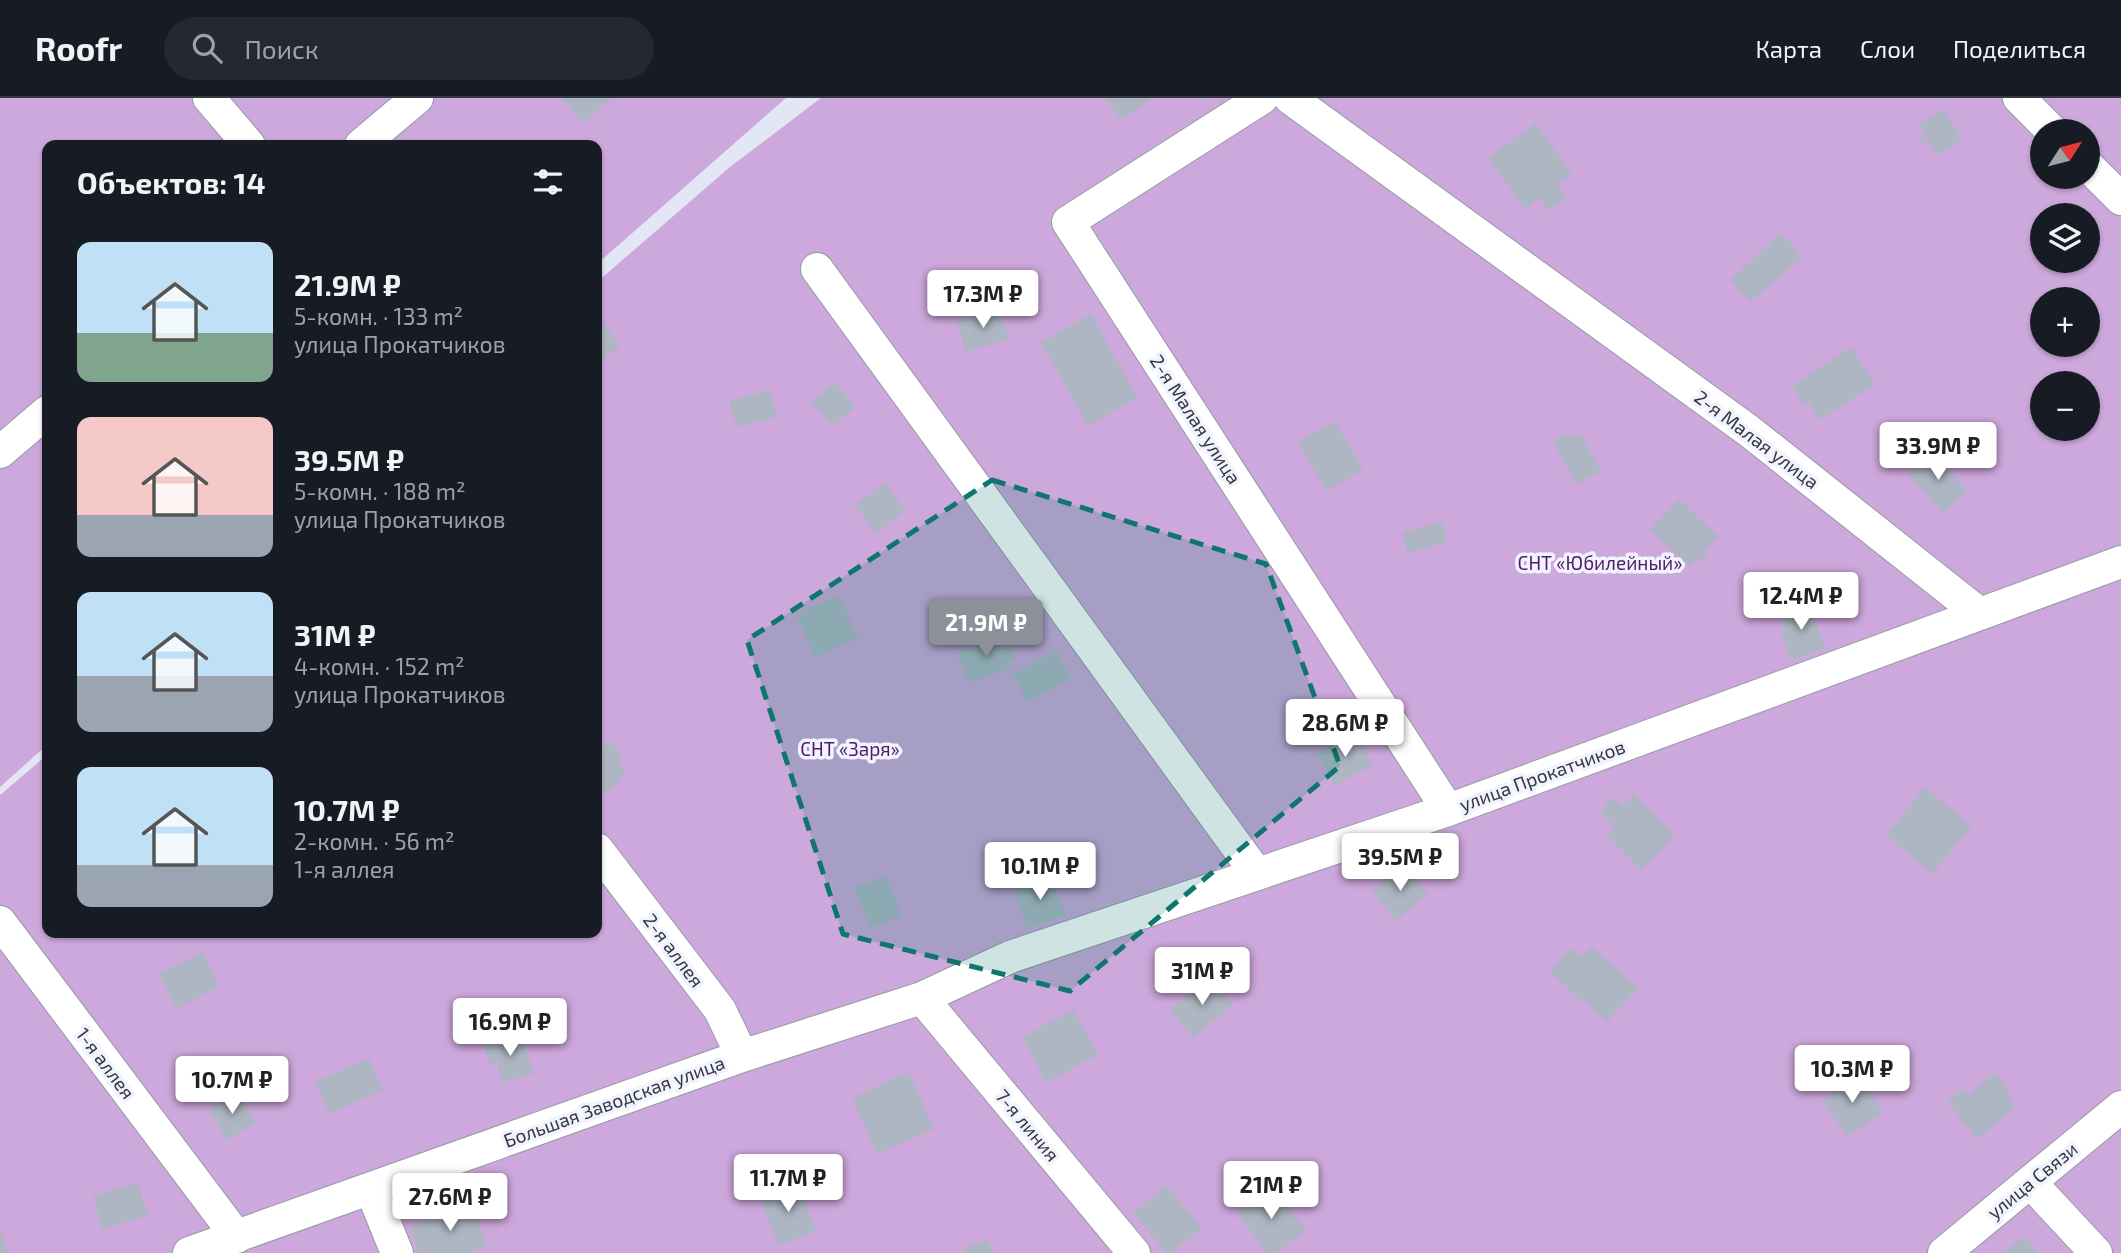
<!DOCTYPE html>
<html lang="ru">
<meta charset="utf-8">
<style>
:root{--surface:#171b24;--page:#242831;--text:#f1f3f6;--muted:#9ea1a6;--line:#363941;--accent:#8c9099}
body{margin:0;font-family:"Exo 2",sans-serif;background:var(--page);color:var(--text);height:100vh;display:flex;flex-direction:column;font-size:26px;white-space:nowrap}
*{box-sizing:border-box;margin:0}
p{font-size:23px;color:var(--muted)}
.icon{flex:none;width:38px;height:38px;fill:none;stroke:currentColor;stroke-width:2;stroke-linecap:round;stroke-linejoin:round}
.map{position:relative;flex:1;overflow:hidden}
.side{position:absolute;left:42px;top:42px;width:560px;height:798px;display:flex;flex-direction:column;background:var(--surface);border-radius:14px;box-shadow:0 2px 5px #0004}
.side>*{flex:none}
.needle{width:46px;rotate:54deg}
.tools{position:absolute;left:2030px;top:21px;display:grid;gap:14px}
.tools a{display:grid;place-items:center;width:70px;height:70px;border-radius:50%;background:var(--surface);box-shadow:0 2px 5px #0004;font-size:35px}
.price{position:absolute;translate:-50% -60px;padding:0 16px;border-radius:7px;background:#fff;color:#222;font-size:23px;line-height:46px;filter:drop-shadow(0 2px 4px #0008)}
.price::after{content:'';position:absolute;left:50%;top:42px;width:21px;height:16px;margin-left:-10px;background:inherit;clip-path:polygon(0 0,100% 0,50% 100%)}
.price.on{background:var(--accent);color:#fff}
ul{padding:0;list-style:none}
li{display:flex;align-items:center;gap:21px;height:175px;padding:0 35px}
li span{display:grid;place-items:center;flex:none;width:196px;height:140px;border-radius:14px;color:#555}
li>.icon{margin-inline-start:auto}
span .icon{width:84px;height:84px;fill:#fffc;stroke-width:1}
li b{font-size:30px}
h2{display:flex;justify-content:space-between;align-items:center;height:84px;padding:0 35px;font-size:30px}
header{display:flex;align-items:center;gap:42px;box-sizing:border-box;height:98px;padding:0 35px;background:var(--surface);border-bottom:2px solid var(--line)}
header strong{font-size:33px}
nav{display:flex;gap:38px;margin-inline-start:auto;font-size:24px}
.search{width:490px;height:63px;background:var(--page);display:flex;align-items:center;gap:18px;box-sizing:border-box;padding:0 24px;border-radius:38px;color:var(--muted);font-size:26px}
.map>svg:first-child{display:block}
.green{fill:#cda8dc;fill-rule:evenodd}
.building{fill:#adb6c2}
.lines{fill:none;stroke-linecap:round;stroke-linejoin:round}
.street-casing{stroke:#9699a6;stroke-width:34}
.street{stroke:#fff;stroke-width:32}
.marked{fill:#0f766e;fill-opacity:0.2;stroke:#0f766e;stroke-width:5;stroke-dasharray:14 9;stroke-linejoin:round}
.labels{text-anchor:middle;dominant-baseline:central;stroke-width:7;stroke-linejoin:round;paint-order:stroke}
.street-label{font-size:19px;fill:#37383e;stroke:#f1f3ff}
.park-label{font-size:19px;fill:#521964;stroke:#f1f3ff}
</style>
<header>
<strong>Roofr</strong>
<div class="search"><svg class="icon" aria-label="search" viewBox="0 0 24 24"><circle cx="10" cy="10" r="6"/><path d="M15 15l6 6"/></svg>Поиск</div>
<nav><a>Карта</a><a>Слои</a><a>Поделиться</a></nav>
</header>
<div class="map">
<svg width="2121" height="1155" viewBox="0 0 2121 1155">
<rect width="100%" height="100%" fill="#e3e6f4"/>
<path class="green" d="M0,0H786L597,166V47H47V647L0,689Z
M821,0H2121V1155H0V697L47,657V835H597V184L730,69ZM2042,33H2088V79H2042ZM2042,117H2088V163H2042ZM2042,201H2088V247H2042ZM2042,285H2088V331H2042Z"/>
<path class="building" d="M560,0H611L584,25Z
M1105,0H1152L1121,22Z
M1944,11L1962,42L1937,57L1929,43L1922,47L1919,42L1926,38L1919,26Z
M1536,25L1572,76L1558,86L1567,100L1549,113L1539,100L1525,111L1488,60Z
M1781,135L1803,159L1750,204L1730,182Z
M999,210L1009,241L966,254L957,223Z
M597,215L620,249L597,265Z
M1091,216L1138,300L1088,328L1041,245Z
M1851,249L1875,286L1820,322L1808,304L1804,307L1792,288Z
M835,284L856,309L832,328L811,303Z
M769,292L777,319L737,329L729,303Z
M1335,323L1363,372L1326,393L1298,344Z
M1580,335L1601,373L1576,387L1553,343L1566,336L1568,341Z
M1933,354L1967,393L1942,415L1908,376Z
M885,385L905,412L876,435L855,407Z
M1679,401L1719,439L1703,454L1708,459L1702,465L1698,460L1689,469L1650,431Z
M1442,423L1447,444L1407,455L1402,435Z
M839,498L858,540L815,559L796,516Z
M1809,505L1825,550L1791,562L1780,532L1785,530L1781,522L1787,520L1785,513Z
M1001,539L1004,548L1011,546L1016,560L1010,563L1012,569L969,585L957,555Z
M1056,553L1071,581L1027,604L1013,576Z
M1355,634L1373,667L1334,688L1317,655Z
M611,643L623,661L618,664L626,675L619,680L621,683L599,699L597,697V654Z
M1925,689L1972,728L1932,776L1886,737Z
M1634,696L1675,738L1641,772L1607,738L1615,730L1600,713L1613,699L1622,708Z
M1404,767L1428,797L1395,823L1372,793Z
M1043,775L1046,785L1053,783L1066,818L1027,831L1015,795L1022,793L1020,789L1031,785L1029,781Z
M886,778L901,818L870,830L855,789Z
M1591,848L1638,890L1607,924L1583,902L1582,904L1551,875V872L1571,850L1583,858Z
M202,854L219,888L176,911L159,876Z
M1210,879L1233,907L1193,940L1170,912Z
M1074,912L1098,957L1046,984L1022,939Z
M522,935L533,976L502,985L497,965L490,967L484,946Z
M369,960L383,992L329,1016L315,984Z
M1852,972L1883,1014L1848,1039L1822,1004L1839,991L1835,985Z
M909,974L934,1031L877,1056L852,1000Z
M1995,975L2009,993L2006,996L2016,1009L1977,1041L1947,1004L1963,991L1968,997Z
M238,994L256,1025L226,1042L209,1011Z
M138,1085L148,1118L102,1131L93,1098Z
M798,1085L816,1133L778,1148L760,1099Z
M1166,1087L1202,1130L1171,1155H1166L1133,1115Z
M1272,1088L1306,1132L1276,1155H1267L1237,1115Z
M471,1106L487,1148L468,1155H419L409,1129Z
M0,1132H1L8,1155H0Z
M2025,1138L2038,1155H2002Z
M988,1141L994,1155H965L963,1151Z"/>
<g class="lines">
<defs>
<path id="street" d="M209,0L249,47
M1262,0L1068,124L1448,712
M1290,0L1749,333L1980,516
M2019,0L2052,33
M361,47L417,0
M2088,68L2121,101
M817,171L1257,776
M0,354L47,314
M597,751L720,912L742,958
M0,824L237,1139
M922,900L1134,1155
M2030,1084L2096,1155
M371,1091L397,1155
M189,1155L742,958L922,900L1010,859L1448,712L2121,464
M1944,1155L2121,1009"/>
</defs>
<use href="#street" class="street-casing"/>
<use href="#street" class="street"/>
</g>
<path class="marked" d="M992,382L1266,466L1340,668L1070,893L843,836L747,542Z"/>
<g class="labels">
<g class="street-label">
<text transform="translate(1196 321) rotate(57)">2-я Малая улица</text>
<text transform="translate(1757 341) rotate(37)">2-я Малая улица</text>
<text transform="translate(1542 677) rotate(-20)">улица Прокатчиков</text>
<text transform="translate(674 852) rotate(53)">2-я аллея</text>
<text transform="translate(106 965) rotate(53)">1-я аллея</text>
<text transform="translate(614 1003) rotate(-20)">Большая Заводская улица</text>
<text transform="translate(1028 1027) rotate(50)">7-я линия</text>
<text transform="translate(2032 1082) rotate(-39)">улица Связи</text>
</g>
<g class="park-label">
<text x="1600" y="464">СНТ «Юбилейный»</text>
<text x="850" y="650">СНТ «Заря»</text>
</g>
</g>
</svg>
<div class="tools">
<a><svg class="needle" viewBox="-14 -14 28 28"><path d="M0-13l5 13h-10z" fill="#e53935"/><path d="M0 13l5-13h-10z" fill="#9ea1a6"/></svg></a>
<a><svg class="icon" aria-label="layers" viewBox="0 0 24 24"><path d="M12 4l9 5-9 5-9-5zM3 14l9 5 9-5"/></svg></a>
<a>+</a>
<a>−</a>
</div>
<b class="price" style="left:983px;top:232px">17.3M ₽</b>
<b class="price" style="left:1938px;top:384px">33.9M ₽</b>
<b class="price" style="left:1801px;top:534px">12.4M ₽</b>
<b class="price on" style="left:986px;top:561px">21.9M ₽</b>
<b class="price" style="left:1345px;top:661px">28.6M ₽</b>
<b class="price" style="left:1400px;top:795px">39.5M ₽</b>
<b class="price" style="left:1040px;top:804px">10.1M ₽</b>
<b class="price" style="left:1202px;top:909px">31M ₽</b>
<b class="price" style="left:510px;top:960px">16.9M ₽</b>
<b class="price" style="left:1852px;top:1007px">10.3M ₽</b>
<b class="price" style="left:232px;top:1018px">10.7M ₽</b>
<b class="price" style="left:788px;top:1116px">11.7M ₽</b>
<b class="price" style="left:1271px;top:1123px">21M ₽</b>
<b class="price" style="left:450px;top:1135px">27.6M ₽</b>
<section class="side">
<h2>Объектов: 14<svg class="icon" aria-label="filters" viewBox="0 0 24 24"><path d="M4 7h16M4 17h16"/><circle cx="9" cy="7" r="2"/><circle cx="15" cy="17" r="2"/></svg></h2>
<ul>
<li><span style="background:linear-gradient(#bfe0f5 65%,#7fa58c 0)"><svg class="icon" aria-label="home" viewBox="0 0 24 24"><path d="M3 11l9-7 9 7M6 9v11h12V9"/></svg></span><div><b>21.9M ₽</b><p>5-комн. · 133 m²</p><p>улица Прокатчиков</p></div></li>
<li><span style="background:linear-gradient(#f6c9c9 70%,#9aa5b1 0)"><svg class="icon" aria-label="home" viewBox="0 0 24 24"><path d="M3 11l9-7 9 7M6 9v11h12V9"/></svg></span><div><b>39.5M ₽</b><p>5-комн. · 188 m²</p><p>улица Прокатчиков</p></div></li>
<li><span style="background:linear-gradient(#bfe0f5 60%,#9aa5b1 0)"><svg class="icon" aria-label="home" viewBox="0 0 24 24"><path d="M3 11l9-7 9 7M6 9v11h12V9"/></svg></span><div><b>31M ₽</b><p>4-комн. · 152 m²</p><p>улица Прокатчиков</p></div></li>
<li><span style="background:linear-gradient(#bfe0f5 70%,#9aa5b1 0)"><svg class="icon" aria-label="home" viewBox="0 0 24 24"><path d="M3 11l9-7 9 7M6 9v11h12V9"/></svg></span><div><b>10.7M ₽</b><p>2-комн. · 56 m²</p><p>1-я аллея</p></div></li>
</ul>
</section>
</div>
